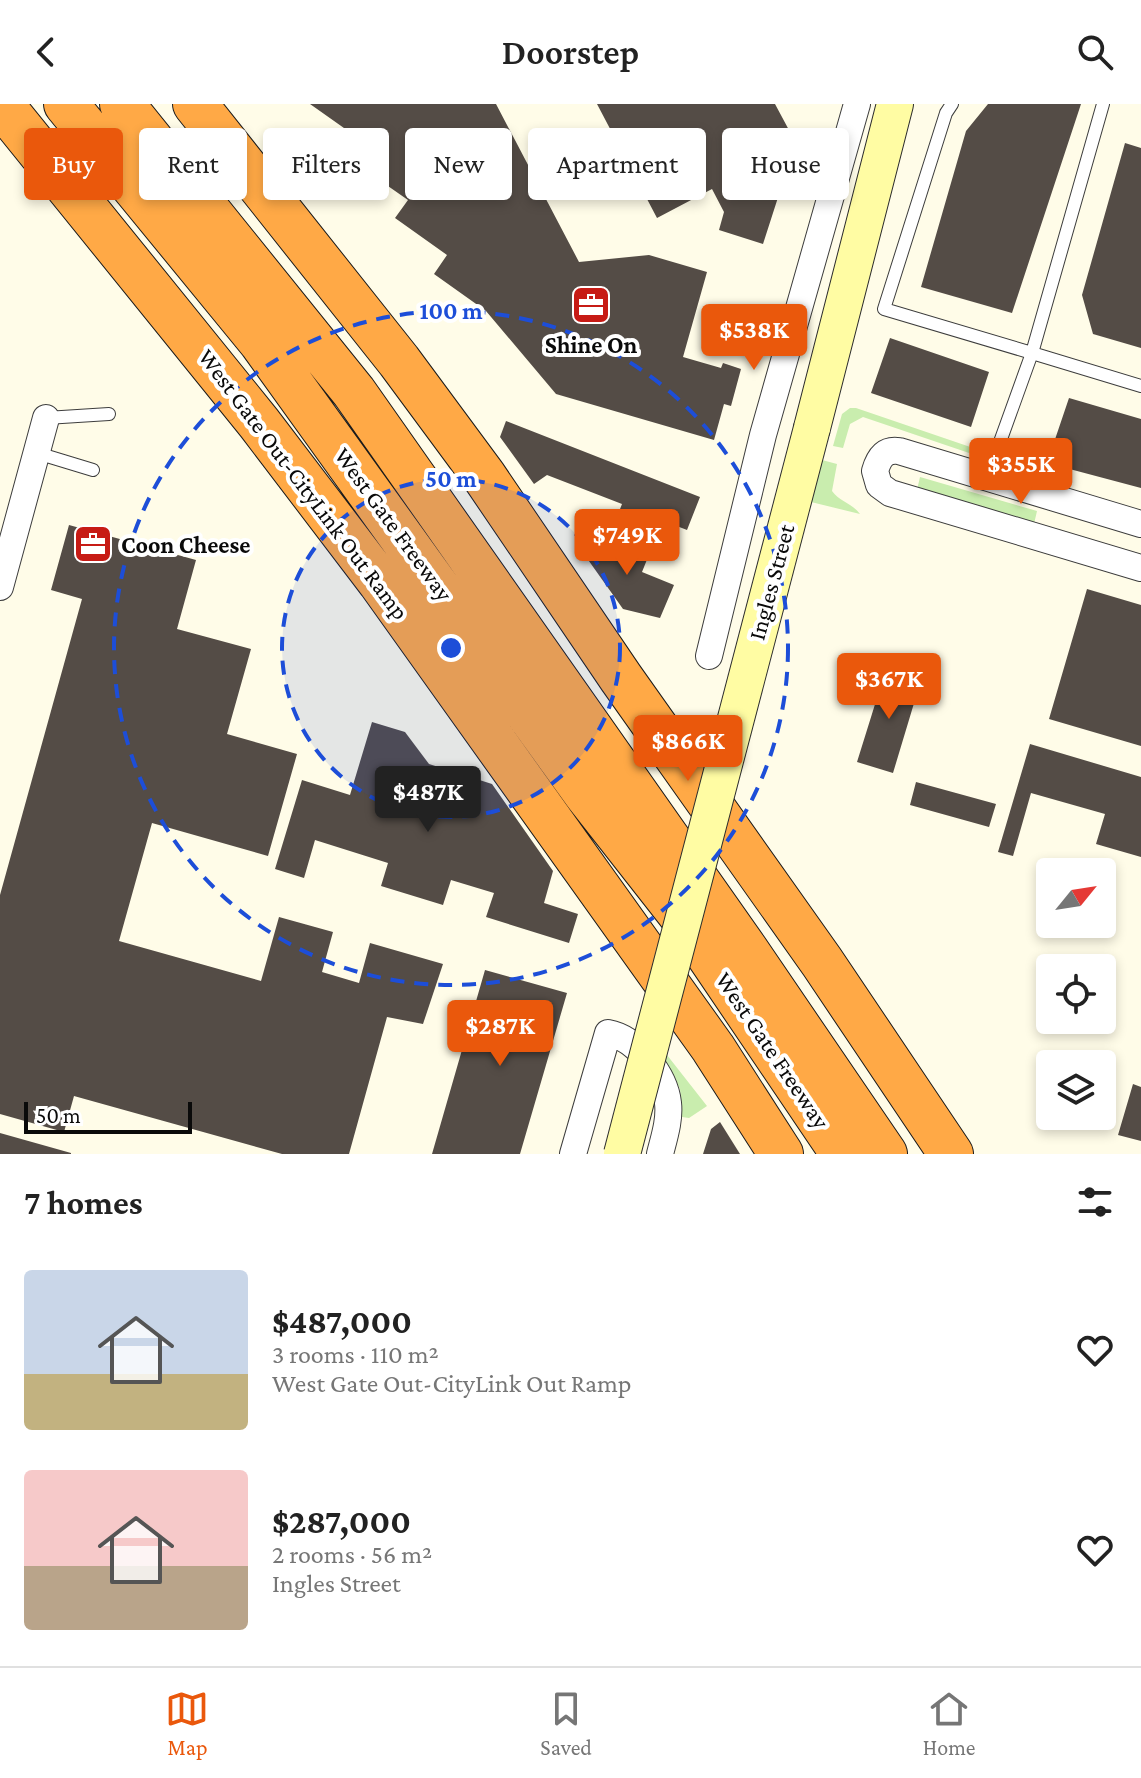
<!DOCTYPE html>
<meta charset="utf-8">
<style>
:root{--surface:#fff;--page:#f6f6f6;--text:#222;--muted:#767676;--line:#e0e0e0;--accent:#ea580c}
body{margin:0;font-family:"Crimson Pro",serif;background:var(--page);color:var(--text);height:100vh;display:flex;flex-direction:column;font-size:30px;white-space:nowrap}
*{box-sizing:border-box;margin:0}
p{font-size:26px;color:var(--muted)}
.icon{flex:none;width:44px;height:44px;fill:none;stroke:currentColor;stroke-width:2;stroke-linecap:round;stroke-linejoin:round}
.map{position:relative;height:1050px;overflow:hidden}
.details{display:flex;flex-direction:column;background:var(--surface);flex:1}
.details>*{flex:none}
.banner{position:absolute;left:24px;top:24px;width:1094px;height:72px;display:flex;gap:16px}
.needle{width:52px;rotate:60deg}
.fabs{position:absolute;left:1036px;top:754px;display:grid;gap:16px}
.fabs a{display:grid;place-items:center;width:80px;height:80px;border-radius:8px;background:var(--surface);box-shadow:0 4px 12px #0003;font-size:40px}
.scale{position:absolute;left:24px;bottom:20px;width:168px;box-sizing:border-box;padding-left:8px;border:4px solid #0a0a0a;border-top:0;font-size:22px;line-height:28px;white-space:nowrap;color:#0a0a0a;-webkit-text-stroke:6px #fff;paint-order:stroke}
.price{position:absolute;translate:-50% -68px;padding:0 18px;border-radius:8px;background:var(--accent);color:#fff;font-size:26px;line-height:52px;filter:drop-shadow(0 2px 4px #0008)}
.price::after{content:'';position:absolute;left:50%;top:48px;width:24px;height:18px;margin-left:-12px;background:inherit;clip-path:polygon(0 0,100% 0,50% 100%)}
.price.active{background:#222;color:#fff}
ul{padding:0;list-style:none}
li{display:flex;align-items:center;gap:24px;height:200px;padding:0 24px}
li span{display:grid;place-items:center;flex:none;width:224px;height:160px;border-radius:8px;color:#555}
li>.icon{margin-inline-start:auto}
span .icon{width:96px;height:96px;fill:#fffc;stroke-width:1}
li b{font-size:34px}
h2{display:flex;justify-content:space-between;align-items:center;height:96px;padding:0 24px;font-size:34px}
.pill{padding:0 28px;border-radius:8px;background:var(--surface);box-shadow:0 4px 12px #0003;font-size:28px;line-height:72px}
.pill.active{background:var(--accent);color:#fff}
header{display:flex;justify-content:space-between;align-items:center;height:104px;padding:0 24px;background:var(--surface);font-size:36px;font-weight:600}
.tabs{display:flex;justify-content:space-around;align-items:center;height:112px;border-top:2px solid var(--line);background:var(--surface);font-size:22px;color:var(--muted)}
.tabs a{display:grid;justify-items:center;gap:4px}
.tabs .active{color:var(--accent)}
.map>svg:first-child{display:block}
.green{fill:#c9edae}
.building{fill:#544c46}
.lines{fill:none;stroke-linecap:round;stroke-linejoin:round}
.lane-casing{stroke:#3d3d3d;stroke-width:14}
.street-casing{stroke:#3d3d3d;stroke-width:28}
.secondary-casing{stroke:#2c2c2c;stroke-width:38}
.highway-casing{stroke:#1b1b1b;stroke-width:46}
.lane{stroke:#fff;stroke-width:12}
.street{stroke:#fff;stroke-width:26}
.secondary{stroke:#fffca3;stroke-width:36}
.highway{stroke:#ffa946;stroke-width:44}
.secondary-bridge-casing{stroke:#2c2c2c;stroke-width:38;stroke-linecap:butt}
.secondary-bridge{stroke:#fffca3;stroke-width:36}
.ring{fill:none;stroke:#1d4ed8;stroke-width:4;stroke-dasharray:14 10}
.labels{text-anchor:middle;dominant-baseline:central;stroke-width:8;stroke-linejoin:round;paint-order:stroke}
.poi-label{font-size:24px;font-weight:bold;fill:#0a0a0a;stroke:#fff}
.street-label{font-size:24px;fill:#0a0a0a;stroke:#fff}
.centre{fill:#1d4ed8;stroke:#fff;stroke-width:4}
.ring-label{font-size:24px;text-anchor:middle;font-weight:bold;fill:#1d4ed8;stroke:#fff;stroke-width:8;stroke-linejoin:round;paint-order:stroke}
</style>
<header><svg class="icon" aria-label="back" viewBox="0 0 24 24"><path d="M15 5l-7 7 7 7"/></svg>Doorstep<svg class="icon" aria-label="search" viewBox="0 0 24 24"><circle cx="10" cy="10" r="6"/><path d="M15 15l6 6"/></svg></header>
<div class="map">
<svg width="1141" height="1050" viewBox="0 0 1141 1050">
<rect width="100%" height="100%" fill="#fffce8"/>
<path class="green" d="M850,304H856L985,348L975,351L863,313L850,320L843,344L833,342L842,310Z
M822,356L837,360L832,387C840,398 852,399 860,410L811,398Z
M920,373L1037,407L1034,420L917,386Z
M667,951L707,1002L689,1014L682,1013L680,985L665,956Z"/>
<path class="building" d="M310,0H496L579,158L649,151L707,168L683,253L721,264L723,259L741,265L731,302L724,300L714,336L556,290L486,207L434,170L447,151L395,114L408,96L355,59L368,41Z
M597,0H775L797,41L777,51L790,75L787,83L782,81L763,140L719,126L724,108L712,85L657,114Z
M988,0H1081L1012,209L921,183L966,27Z
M1125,39L1141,44V244L1093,230L1082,191Z
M890,234L989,268L971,323L871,289Z
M1069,294L1141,315V384L1047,359Z
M506,317L700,393L687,426L669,419L662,436L615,418L622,400L547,371L534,380L500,333Z
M69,421L196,456L177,525L251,545L227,630L297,650L268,752L152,719L119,837L261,877L279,813L333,828L322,868L359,879L370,839L443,860L423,920L387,913L349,1050H282L74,992L64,1028L0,1010V791L82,495L51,486Z
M596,431L648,453L642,468L674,481L660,514L623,505L579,443Z
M1087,485L1141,501V642L1049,615Z
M886,565L921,576L893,669L857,658Z
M372,618L405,628L429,660L492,680L553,767L544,799L578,810L569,839L486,813L494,789L451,776L443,801L381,782L388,759L315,736L304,774L275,765L302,676L350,691Z
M1030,640L1141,673V753L1096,740L1105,710L1031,689L1013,752L998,748Z
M916,678L996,700L989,723L910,701Z
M485,866L567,889L520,1050H432Z
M1133,980L1141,983V1037L1118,1031Z
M720,1018L740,1050H703L711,1025Z
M0,1029L71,1049V1050H0Z"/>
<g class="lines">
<defs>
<path id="lane" d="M952,0L946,9L884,205L1032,249L1103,0
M46,314L109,310
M37,349L93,366
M987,374L1032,249L1141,282"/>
<path id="street" d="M1141,420L899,347C885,345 879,353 875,367L879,381L890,389L1141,464
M0,483L46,314
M709,552L763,331L857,0
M573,1050L608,929C636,934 665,971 668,999C670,1016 664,1034 660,1050"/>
<path id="secondary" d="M812,324L895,0"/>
<path id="highway" d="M1,0L259,319L380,478L713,944L781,1050
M66,0L261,238L586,690L684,815L843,1050
M122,0L354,288L746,846L885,1050
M195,0L399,257L484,372L621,574L822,858L951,1050"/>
</defs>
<use href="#lane" class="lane-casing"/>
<use href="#street" class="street-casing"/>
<use href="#secondary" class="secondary-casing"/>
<use href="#highway" class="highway-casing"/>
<use href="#lane" class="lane"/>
<use href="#street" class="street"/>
<use href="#secondary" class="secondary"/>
<use href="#highway" class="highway"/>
<defs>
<path id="secondary-bridge" d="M622,1050L812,324"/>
</defs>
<use href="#secondary-bridge" class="secondary-bridge-casing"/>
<use href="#secondary-bridge" class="secondary-bridge"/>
</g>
<circle cx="451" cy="544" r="169" fill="#1d4ed8" fill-opacity=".12"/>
<g class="ring">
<circle cx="451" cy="544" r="169"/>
<circle cx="451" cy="544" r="337"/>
</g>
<defs>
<symbol id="office-square" viewBox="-11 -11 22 22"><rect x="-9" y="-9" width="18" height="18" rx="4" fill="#c71b15" stroke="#fff"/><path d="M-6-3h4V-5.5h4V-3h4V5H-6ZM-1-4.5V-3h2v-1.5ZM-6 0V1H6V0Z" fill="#fff"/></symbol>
</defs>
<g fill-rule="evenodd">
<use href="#office-square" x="569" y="179" width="44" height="44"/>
<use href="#office-square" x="71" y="418" width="44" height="44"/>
</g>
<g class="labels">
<g class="poi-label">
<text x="591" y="240">Shine On</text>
<text x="121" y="440" text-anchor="start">Coon Cheese</text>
</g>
<g class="street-label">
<text transform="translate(304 380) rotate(53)">West Gate Out-CityLink Out Ramp</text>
<text transform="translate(394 420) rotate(54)">West Gate Freeway</text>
<text transform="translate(771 478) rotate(-75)">Ingles Street</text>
<text transform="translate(773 946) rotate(56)">West Gate Freeway</text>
</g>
</g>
<circle cx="451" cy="544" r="12" class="centre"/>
<g class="ring-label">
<text x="451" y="215">100 m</text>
<text x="451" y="383">50 m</text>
</g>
</svg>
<div class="fabs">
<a><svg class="needle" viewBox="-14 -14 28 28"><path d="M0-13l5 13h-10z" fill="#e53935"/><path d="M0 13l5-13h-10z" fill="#767676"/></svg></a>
<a><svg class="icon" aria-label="locate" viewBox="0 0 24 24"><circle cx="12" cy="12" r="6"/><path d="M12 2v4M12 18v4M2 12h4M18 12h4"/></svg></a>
<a><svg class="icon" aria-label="layers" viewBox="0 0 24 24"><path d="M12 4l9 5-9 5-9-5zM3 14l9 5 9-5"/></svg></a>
</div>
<div class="scale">50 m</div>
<b class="price" style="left:754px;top:268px">$538K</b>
<b class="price" style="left:1021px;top:402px">$355K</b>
<b class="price" style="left:627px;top:473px">$749K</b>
<b class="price" style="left:889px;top:617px">$367K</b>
<b class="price" style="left:688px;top:679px">$866K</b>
<b class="price active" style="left:428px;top:730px">$487K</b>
<b class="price" style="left:500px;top:964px">$287K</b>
<div class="banner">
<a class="pill active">Buy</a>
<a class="pill">Rent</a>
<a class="pill">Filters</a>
<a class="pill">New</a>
<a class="pill">Apartment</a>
<a class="pill">House</a>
</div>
</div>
<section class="details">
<h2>7 homes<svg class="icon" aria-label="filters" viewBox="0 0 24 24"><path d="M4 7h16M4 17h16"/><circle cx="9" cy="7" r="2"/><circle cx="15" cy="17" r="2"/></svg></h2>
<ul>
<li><span style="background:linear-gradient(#c9d6e8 65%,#c2b280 0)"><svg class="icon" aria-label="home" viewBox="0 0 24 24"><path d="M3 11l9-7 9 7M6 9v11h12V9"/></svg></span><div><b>$487,000</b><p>3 rooms · 110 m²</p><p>West Gate Out-CityLink Out Ramp</p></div><svg class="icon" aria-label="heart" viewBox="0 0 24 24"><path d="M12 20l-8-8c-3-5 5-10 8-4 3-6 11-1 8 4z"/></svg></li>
<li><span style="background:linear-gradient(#f6c9c9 60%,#b9a48a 0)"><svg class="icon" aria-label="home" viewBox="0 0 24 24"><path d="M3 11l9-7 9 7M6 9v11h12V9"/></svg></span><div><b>$287,000</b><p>2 rooms · 56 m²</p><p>Ingles Street</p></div><svg class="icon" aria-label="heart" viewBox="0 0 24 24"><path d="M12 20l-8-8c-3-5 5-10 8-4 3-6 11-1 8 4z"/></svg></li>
</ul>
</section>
<nav class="tabs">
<a class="active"><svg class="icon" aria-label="map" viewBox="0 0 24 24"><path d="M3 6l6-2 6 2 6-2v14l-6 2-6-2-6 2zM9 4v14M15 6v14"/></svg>Map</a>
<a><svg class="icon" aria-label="saved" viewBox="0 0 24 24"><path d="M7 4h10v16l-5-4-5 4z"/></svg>Saved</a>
<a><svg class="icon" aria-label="home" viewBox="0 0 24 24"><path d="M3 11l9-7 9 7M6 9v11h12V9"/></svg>Home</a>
</nav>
